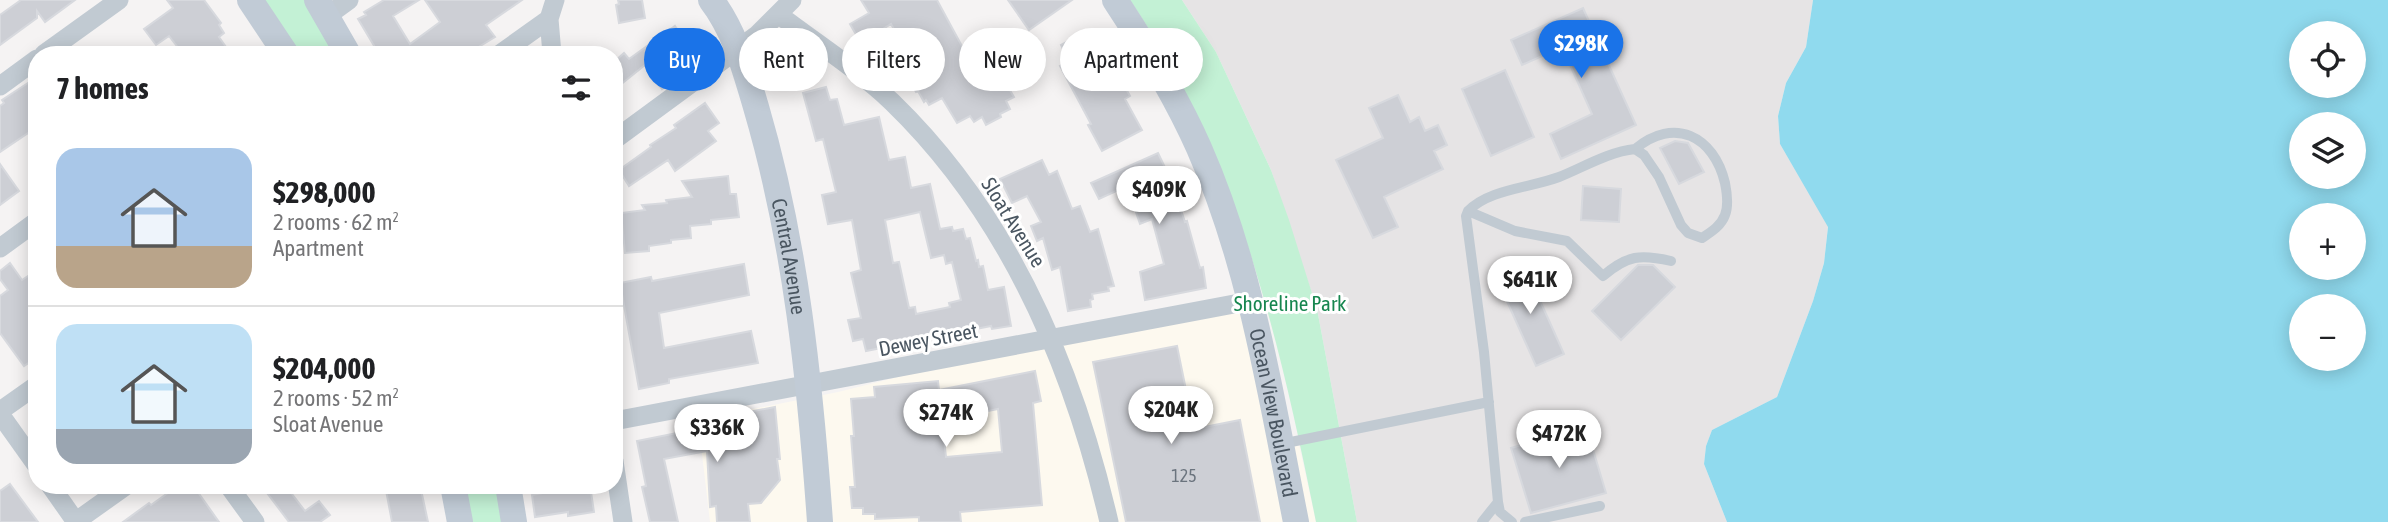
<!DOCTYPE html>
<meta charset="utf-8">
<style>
:root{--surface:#fff;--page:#f6f6f6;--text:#202124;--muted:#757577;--line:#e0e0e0;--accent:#1a73e8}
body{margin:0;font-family:"Asap Condensed",sans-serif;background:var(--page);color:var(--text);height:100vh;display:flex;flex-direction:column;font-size:26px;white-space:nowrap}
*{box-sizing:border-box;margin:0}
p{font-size:23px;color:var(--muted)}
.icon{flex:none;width:38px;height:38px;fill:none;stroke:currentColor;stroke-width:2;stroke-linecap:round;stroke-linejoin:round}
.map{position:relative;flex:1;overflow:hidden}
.drawer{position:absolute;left:28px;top:46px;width:595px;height:448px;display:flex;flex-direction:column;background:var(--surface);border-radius:28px;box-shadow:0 4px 18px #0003}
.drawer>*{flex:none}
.top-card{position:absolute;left:644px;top:28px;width:665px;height:63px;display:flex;gap:14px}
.buttons{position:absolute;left:2289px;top:21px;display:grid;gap:14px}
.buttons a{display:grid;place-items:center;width:77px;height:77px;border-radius:50%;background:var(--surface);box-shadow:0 4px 18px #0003;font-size:35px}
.price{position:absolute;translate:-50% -60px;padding:0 16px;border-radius:24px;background:#fff;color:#222;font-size:23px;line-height:46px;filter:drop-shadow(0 2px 4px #0008)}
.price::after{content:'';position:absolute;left:50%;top:42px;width:21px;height:16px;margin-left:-10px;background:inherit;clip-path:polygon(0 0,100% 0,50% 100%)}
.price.selected{background:var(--accent);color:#fff}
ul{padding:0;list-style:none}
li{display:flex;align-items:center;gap:21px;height:175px;padding:0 28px}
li+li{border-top:2px solid var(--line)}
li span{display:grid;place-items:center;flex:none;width:196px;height:140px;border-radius:21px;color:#555}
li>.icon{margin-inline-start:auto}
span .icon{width:84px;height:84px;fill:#fffc;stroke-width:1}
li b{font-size:30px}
h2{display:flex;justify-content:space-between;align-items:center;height:84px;padding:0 28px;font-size:30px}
.pill{padding:0 24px;border-radius:32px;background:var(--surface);box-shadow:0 4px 18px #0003;font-size:24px;line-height:63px}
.pill.selected{background:var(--accent);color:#fff}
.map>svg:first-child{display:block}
.commercial{fill:#fdf9ef}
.education{fill:#e6e4e5}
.green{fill:#c3f1d5}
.water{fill:#90daee;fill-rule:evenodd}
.building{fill:#cdcfd5;stroke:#d7d9de;stroke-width:2;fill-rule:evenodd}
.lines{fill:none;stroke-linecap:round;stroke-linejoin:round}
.lane{stroke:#c1cad2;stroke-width:10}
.street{stroke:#c1cad2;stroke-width:19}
.secondary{stroke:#c1cbd6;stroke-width:26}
.labels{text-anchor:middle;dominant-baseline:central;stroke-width:6;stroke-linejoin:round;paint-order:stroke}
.number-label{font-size:18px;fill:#6b747e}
.street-label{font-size:21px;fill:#4a5661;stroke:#fff}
.park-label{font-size:21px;fill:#17864f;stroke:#fff}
</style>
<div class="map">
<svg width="2388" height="522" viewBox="0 0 2388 522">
<rect width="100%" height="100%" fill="#f5f3f3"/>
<path class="commercial" d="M1250,301L1280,443L1298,440L1316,522H710L698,420L838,392L1051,339Z"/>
<path class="education" d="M1182,0H1813L1806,47L1786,83L1778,116L1780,144L1828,226L1824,263L1813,301L1777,397L1712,430L1706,446L1704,464L1727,522H1357L1317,309L1271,170L1216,52Z"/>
<path class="green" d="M263,0H305L336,54H298Z
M1130,0H1182L1216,52L1271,170L1289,220L1317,309L1357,522H1316C1279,337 1237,158 1130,0Z
M465,485H499L505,522H471Z"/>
<path class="water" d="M1813,0H2388V522H1727L1704,464L1706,446L1712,430L1777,397L1813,301L1824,263L1828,227L1780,144L1778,116L1786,83L1806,47ZM2301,33H2354V86H2301ZM2301,124H2354V177H2301ZM2301,215H2354V268H2301ZM2301,306H2354V359H2301Z"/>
<path class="building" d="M21,0H75L45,22L37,11V18L0,45V15Z
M167,0H204L221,23L219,25L224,33L219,37L226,47L216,54H183L169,36L156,45L144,29L173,8Z
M384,0H419L393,16L410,44L440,22L425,0H522L486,25L495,37L467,54H391L387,49L379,54L358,19L366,15L364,12Z
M618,0H642L645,18L619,23L616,5L619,4Z
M861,0H937L983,85L1001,75L1014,97L1006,101L1010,109L1000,114L1001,117L986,125L982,117L974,122L970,116L957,123L942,98L929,105L926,100L924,102L918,91L916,92L909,79L919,74L891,24L861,43L850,24L869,13Z
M1008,0H1072L1029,30Z
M1583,8L1636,125L1561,159L1550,134L1592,114L1562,47L1522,65L1511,40Z
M675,26L691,48L663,67L672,82L662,89L645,65L614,90V62L624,53L629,59Z
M1087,31L1108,70L1114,67L1130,96L1125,99L1142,130L1102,151L1088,125L1091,124L1060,66L1069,61L1061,45Z
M1505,70L1534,137L1491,156L1462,89Z
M37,77V127L0,152V106L4,103L2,100Z
M826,87L830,100L837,99L844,125L879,117L889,160L905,157L911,188L930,184L940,229L952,227L953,231L963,229L966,239L970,238L976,261L978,260L979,267L983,266L988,290L1004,287L1011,326L992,329L991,326L866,351L863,339L853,341L848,320L861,318L851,273L861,270L852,220L828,224L822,195L836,192L823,139L816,141L803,93ZM920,212L931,258L944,255L946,264L952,262L961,300L949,303L950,307L916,314L915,307L909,308L899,262L893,263L885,220Z
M1398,95L1410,122L1419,117L1425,131L1438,125L1447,145L1434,151L1443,169L1384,197L1398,227L1373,238L1336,160L1383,138L1369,108Z
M705,103L719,123L708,131L716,141L675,171L668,160L629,186L619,170L651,147L650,145L676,128L674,125Z
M1675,141L1688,143L1704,172L1679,184L1660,148Z
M1158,153L1171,180L1185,222L1187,221L1200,268L1203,267L1206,288L1145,300L1140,272L1164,264L1152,219L1140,224L1127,186L1099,199L1091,183Z
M1042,160L1049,175L1057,171L1072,209L1080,206L1090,232L1098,229L1114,286L1108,287L1109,291L1092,294L1093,299L1090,300L1091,307L1068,311L1060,267L1052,270L1043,238L1037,241L1031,226L1041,222L1027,196L1012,203L1000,179Z
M0,164L19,191L0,205Z
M728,176L730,194H736L739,217L711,220V224L690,226L691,238L671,240V243L649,246V251L625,253L621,213L645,210L642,205L667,203L666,200L692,197L682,181Z
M1583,186L1621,189L1619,222L1581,220Z
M10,263L22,280L37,270V357L24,366L0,333V296L8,290L0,279V271Z
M744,264L749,295L659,313L664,348L751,331L758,363L669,379V383L639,389L620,283L651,277L652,281Z
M1638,265H1653L1675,287L1621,340L1592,311Z
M1525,267L1564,354L1536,366L1497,279Z
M1177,346L1194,429L1240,420L1260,522H1126L1093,362Z
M1035,371L1041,401L1033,403L1042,505L960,512L961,522H919V517L875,519V514H863V508H852L850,487H855L851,436H854L851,399L875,397L874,387L938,381L939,390ZM998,409L1002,452L946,457L942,420Z
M775,407L780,459H777L780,480L761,503L748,504L750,522H717L716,506L710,507L707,451L664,459L678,522H650L642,487L646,486L637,441L702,428L701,421Z
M1586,426L1606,493L1531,513L1511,448Z
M10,484L38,522H0V491Z
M179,485H188L192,490L195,488L219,522H123L149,503L151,505Z
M261,485H285L305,511L319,501L330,515L320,522H289Z
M385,485H420L428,522H392Z
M547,485H590L594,512L568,516V512L535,517L532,495L548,492Z"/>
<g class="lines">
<path class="lane" d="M1468,211L1515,231L1567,241L1603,276C1627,255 1641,254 1671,261
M1281,444L1489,402
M1482,522L1498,502
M1512,522L1500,512L1498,502L1484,352L1466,216L1468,211C1489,189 1530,188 1559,177C1584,167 1608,152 1635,149L1644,155L1659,177L1681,225L1688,233L1702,238C1711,232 1721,226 1725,215C1729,205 1727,193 1725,183C1714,136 1674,116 1635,149
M1525,522L1600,506"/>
<path class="street" d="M778,14C816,43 857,69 892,102C1009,215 1073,366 1109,522
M327,16L349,0
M44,54L119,0
M500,54L549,19
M552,54L549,19L555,0
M0,86L37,59
M614,140L757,35L792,0
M0,248L37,221
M0,411L37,385
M0,414L37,466
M614,421L1250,301
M614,461L623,522
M50,485L76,522
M228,485L255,522
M75,522L127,485"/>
<g class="secondary">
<path d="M250,0L286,54"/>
<path d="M317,0L348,54"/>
<path id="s1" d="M711,0C735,31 745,70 756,107C796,243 810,382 820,522"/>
<path id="s2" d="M1115,0C1146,47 1176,96 1199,148C1251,266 1271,396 1296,522"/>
<path d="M453,485L460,522"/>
<path d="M508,485L514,522"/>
</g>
</g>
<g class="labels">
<g class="number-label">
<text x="1184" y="475">125</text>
</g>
<g class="street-label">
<text transform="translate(1014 222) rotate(58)">Sloat Avenue</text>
<text stroke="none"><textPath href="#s1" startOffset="270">Central Avenue</textPath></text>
<text transform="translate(928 339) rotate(-11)">Dewey Street</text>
<text stroke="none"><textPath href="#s2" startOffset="446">Ocean View Boulevard</textPath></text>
</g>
<g class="park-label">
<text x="1290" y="303">Shoreline Park</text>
</g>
</g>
</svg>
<div class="buttons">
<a><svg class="icon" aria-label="locate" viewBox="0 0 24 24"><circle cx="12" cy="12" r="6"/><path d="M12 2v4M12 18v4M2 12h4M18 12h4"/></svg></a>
<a><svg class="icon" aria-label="layers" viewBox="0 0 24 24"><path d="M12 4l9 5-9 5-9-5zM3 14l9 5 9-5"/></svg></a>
<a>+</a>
<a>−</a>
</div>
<b class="price selected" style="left:1581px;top:80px">$298K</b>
<b class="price" style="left:1159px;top:226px">$409K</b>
<b class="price" style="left:1530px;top:316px">$641K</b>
<b class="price" style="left:1171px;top:446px">$204K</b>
<b class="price" style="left:946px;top:449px">$274K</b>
<b class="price" style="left:717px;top:464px">$336K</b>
<b class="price" style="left:1559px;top:470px">$472K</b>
<div class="top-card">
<a class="pill selected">Buy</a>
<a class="pill">Rent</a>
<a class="pill">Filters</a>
<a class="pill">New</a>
<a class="pill">Apartment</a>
</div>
<section class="drawer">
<h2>7 homes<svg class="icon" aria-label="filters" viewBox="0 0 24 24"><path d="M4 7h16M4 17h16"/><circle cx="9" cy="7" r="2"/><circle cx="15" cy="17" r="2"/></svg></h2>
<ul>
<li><span style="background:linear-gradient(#a9c7e8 70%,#b9a48a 0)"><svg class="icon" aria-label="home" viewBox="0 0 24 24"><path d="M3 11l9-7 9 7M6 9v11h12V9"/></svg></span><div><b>$298,000</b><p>2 rooms · 62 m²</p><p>Apartment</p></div></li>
<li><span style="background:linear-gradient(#bfe0f5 75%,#9aa5b1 0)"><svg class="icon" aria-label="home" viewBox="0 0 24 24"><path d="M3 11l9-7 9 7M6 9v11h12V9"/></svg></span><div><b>$204,000</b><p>2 rooms · 52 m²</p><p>Sloat Avenue</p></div></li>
</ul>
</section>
</div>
